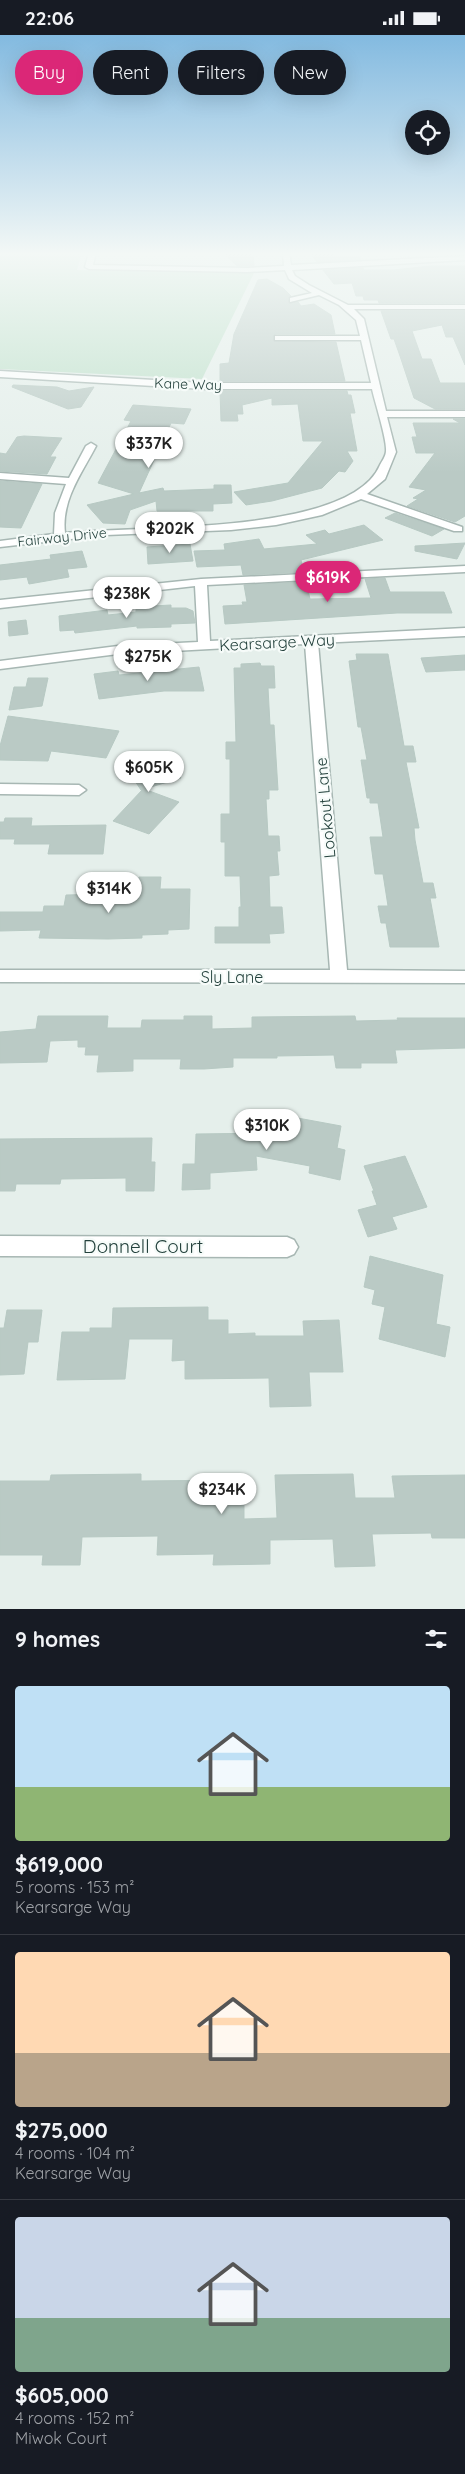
<!DOCTYPE html>
<meta charset="utf-8">
<style>
:root{--surface:#171b24;--page:#20242c;--text:#f1f3f6;--muted:#9ea1a6;--line:#363941;--accent:#db2777}
body{margin:0;font-family:Quicksand,sans-serif;background:var(--page);color:var(--text);height:100vh;display:flex;flex-direction:column;font-size:19px;white-space:nowrap}
*{box-sizing:border-box;margin:0}
p{font-size:16px;color:var(--muted)}
.icon{flex:none;width:28px;height:28px;fill:none;stroke:currentColor;stroke-width:2;stroke-linecap:round;stroke-linejoin:round}
.map{position:relative;height:1574px;overflow:hidden}
.side{display:flex;flex-direction:column;background:var(--surface);flex:1}
.side>*{flex:none}
.top-card{position:absolute;left:15px;top:15px;width:435px;height:45px;display:flex;gap:10px}
.buttons{position:absolute;left:405px;top:75px;display:grid;gap:10px}
.buttons a{display:grid;place-items:center;width:45px;height:45px;border-radius:50%;background:var(--surface);box-shadow:0 5px 20px #0002;font-size:25px}
.price{position:absolute;translate:-50% -42px;padding:0 11px;border-radius:18px;background:#fff;color:#222;font-size:16px;line-height:32px;filter:drop-shadow(0 1px 2px #0008)}
.price::after{content:'';position:absolute;left:50%;top:30px;width:15px;height:11px;margin-left:-8px;background:inherit;clip-path:polygon(0 0,100% 0,50% 100%)}
.price.current{background:var(--accent);color:#fff}
ul{padding:0;list-style:none}
li{display:grid;align-content:center;gap:10px;height:265px;padding:0 15px}
li+li{border-top:1px solid var(--line)}
li span{display:grid;place-items:center;height:155px;border-radius:5px;color:#555}
li>.icon{margin-inline-start:auto}
span .icon{width:90px;height:90px;fill:#fffc;stroke-width:1}
li b{font-size:21px}
h2{display:flex;justify-content:space-between;align-items:center;height:60px;padding:0 15px;font-size:21px}
.pill{padding:0 18px;border-radius:22px;background:var(--surface);box-shadow:0 5px 20px #0002;font-size:18px;line-height:45px}
.pill.current{background:var(--accent);color:#fff}
.status{display:flex;justify-content:space-between;align-items:center;height:35px;padding:0 25px;background:var(--surface);direction:ltr}
.status svg{height:14px;fill:currentColor}
.map>svg:first-child{display:block}
.green{fill:#bee0ca}
.building{fill:#bacac5;stroke:#b7c9c3}
.lines{fill:none;stroke-linecap:round;stroke-linejoin:round}
.minor-casing{stroke:#a7b7b3;stroke-width:3}
.minor{fill:#fff;fill-rule:evenodd}
.labels{text-anchor:middle;dominant-baseline:central;stroke-width:4.5;stroke-linejoin:round;paint-order:stroke}
.far-street-label{font-size:14px;fill:#23413c;stroke:#f6fbf9}
.street-label{font-size:16px;fill:#23413c;stroke:#f6fbf9}
.near-street-label{font-size:19px;fill:#23413c;stroke:#f6fbf9}
</style>
<div class="status"><b>22:06</b><svg viewBox="0 0 49 12"><path d="M0 12V9h3v3zM5 12V6h3v6zM10 12V3h3v9zM15 12V0h3v12zM26 1h20v11H26zM47 4h2v5h-2z"/></svg></div>
<div class="map">
<svg width="465" height="1574" viewBox="0 0 465 1574">
<rect width="100%" height="100%" fill="#e5efeb"/>
<path class="green" d="M0,217H82L77,235L254,238L202,344L0,334Z"/>
<path class="building" d="M310,217H333L334,222H360V225L317,227Z
M224,218H253L254,231H237Z
M430,231H465V268H379L378,265H364L363,261H356L352,248L334,249L323,235L363,233L364,235H394Z
M267,244L283,253L291,261L288,263L289,268L298,267L301,271L314,269L331,280L335,299H275L274,306L336,307L345,346H220V329L229,328L234,299L258,245Z
M381,276H465V330L453,302H446L442,290L412,296L422,324H431L440,348H465V374H435L414,363L400,321L394,304H391Z
M13,350L57,352L69,356L94,352L81,372L68,374L12,352Z
M220,356H347L348,360H351L355,378H350L357,416H347L353,426L345,437L339,436L322,453L272,466L246,470L234,457L288,448L323,406H303L298,369L272,370V363L242,370L243,379H237L238,386H221Z
M133,370L191,374L184,389L171,388L139,458L163,453L164,456L214,454V450H231L232,468L213,469V476H157L156,466L130,475L125,489L103,488L87,470L134,459L98,448L131,386L124,385Z
M453,384H465V481L455,487L407,471L418,464L413,463L426,455L409,452L435,418H416L412,402H417L413,388H460Z
M24,401L62,403L50,422H56L47,439L0,436V418L6,419L17,402Z
M0,446L42,449L21,493L0,492Z
M395,478L444,494L432,501L385,483Z
M364,490L383,505L301,525L304,537L243,540L241,530L197,532L194,516L225,515L224,509L259,504L264,514L317,509L306,500L325,495L329,499Z
M465,508L457,524L415,516V511Z
M190,509L193,526L148,529L147,512Z
M82,516L87,532L67,534L69,542L29,549L27,542L0,545V530L51,524L50,520Z
M385,543L390,557H444L452,578H397L225,589L223,571L243,570L242,567H247L244,550L306,547L310,564L371,563L365,544Z
M171,570V573H186L193,576L195,588L171,589V592L137,593V591L75,598L74,595L60,596L59,581L107,575L108,580L136,577V572Z
M26,585L28,599L9,601L8,587Z
M356,619H388L404,711H413L416,727H406L419,793H414L415,805L423,848H433L436,863H430L439,912H390L386,888H381L378,871H388L383,839H375L370,802H383L378,768H370V763H367L361,725H367L361,692H358L349,626L357,625Z
M465,620V635L426,637L421,623Z
M260,628L261,631H274L275,653H268L270,690H274L278,755H269V764H266L268,801H279L280,816H277L279,840L269,841L270,872H282L284,898L269,899L270,908H215V892H239V872H241L240,841H225V807H221V779H230V724H226V707H236L234,633H241V629Z
M199,632L204,656H164L99,664L94,639L118,636L119,640Z
M28,643H48L42,671L9,675L14,652H26Z
M8,681L83,691L119,696L106,723L51,716L48,726L0,725V711Z
M163,717L181,743L144,754L179,767L149,799L113,786L143,754L141,755L123,728Z
M5,783H32L31,791L106,790L103,819H48L50,809H14L15,804H0V787H4Z
M139,842H161L160,854H190L189,894L168,895V899L142,900V903L108,904L39,903L41,895L0,896V877H43L44,871H64L66,860L112,859V854H138Z
M38,981H108L107,993H141L142,985H184V981H212V994L252,993V982L355,981L356,986L398,985L397,983H465V1013L395,1015L397,1028H361V1033H336L334,1020L277,1021V1023H233V1032L204,1034H180L181,1024H133V1036L97,1037L99,1020H85L86,1012H78V1005L50,1006L47,1027L0,1028V997L36,994Z
M276,1079L341,1091L337,1113L345,1115L340,1145L309,1138L310,1131L256,1121L257,1135L210,1138V1154L182,1155L183,1129H195L196,1099L271,1098Z
M152,1103L151,1127H155L154,1156H126V1143L61,1144L60,1149H16L15,1156H0V1104Z
M405,1121L427,1172L392,1182L397,1194L368,1202L358,1175L377,1170L372,1156H374L364,1131Z
M370,1221L443,1240L436,1289L450,1292L445,1322L379,1304L385,1272L372,1269L375,1255L364,1252Z
M208,1272V1285H228V1299L255,1298V1301H304L303,1286L339,1285L343,1337H309L311,1371L270,1372L269,1343L185,1344V1325L172,1326L173,1304H129L125,1344L57,1345L62,1297H90V1293H112L113,1273Z
M7,1275H42L38,1307H28L24,1339L0,1340V1293H4Z
M141,1439V1446L244,1445V1484L277,1483L275,1440L353,1439L355,1463H395L392,1441L465,1440V1503H432L431,1498L372,1499L375,1531L335,1532L333,1504L270,1505V1529L213,1530L214,1519L157,1520L158,1501L82,1502L80,1530H42L43,1520H0V1446H50L51,1440Z"/>
<g class="lines">
<defs>
<path id="minor" d="M89,217H96L93,230L247,233L284,231L283,217H289L291,230L465,221V225L292,235L295,241L309,250L348,270H465V274H354L364,284L386,376H465V382H387L396,417L385,444L367,459L462,492V496H454L361,464L322,480L276,490L231,495L106,500L0,512V506L54,499L55,478L66,449L0,444V438L69,443L86,411L91,408L96,411C82,438 61,465 65,498C135,490 350,501 380,430C382,426 386,421 386,416C387,404 375,368 372,354H205L0,342V336L205,348H371L361,305H275V301H360L356,285L339,270L319,260L290,267V263L312,258L289,244L285,235L247,237L89,234L85,232Z
M465,531V537L207,550L210,606L465,593V601L318,608L347,935L465,936V948L0,947V935H330L305,609L118,619L0,634V626L118,611L198,607L195,551L0,573V565L201,544Z
M0,749L79,750L86,755L79,760L0,759Z
M0,1201L287,1202L294,1205L298,1212L294,1219L287,1222L0,1221Z"/>
</defs>
<use href="#minor" class="minor-casing"/>
<use href="#minor" class="minor"/>
</g>
<linearGradient id="sky" x2="0" y2="1"><stop stop-color="#83bae0"/><stop offset="0.5" stop-color="#f3f8f6"/><stop offset="1" stop-color="#f3f8f6" stop-opacity="0"/></linearGradient>
<rect width="465" height="438" fill="url(#sky)"/>
<g class="labels">
<g class="far-street-label">
<text transform="translate(188 349) rotate(2)">Kane Way</text>
<text transform="translate(62 502) rotate(-6)">Fairway Drive</text>
</g>
<g class="street-label">
<text transform="translate(277 607) rotate(-3)">Kearsarge Way</text>
<text transform="translate(325 773) rotate(-95)">Lookout Lane</text>
<text x="232" y="942">Sly Lane</text>
</g>
<g class="near-street-label">
<text x="143" y="1211">Donnell Court</text>
</g>
</g>
</svg>
<div class="buttons">
<a><svg class="icon" aria-label="locate" viewBox="0 0 24 24"><circle cx="12" cy="12" r="6"/><path d="M12 2v4M12 18v4M2 12h4M18 12h4"/></svg></a>
</div>
<b class="price" style="left:149px;top:434px">$337K</b>
<b class="price" style="left:170px;top:519px">$202K</b>
<b class="price current" style="left:328px;top:568px">$619K</b>
<b class="price" style="left:127px;top:584px">$238K</b>
<b class="price" style="left:148px;top:647px">$275K</b>
<b class="price" style="left:149px;top:758px">$605K</b>
<b class="price" style="left:109px;top:879px">$314K</b>
<b class="price" style="left:267px;top:1116px">$310K</b>
<b class="price" style="left:222px;top:1480px">$234K</b>
<div class="top-card">
<a class="pill current">Buy</a>
<a class="pill">Rent</a>
<a class="pill">Filters</a>
<a class="pill">New</a>
</div>
</div>
<section class="side">
<h2>9 homes<svg class="icon" aria-label="filters" viewBox="0 0 24 24"><path d="M4 7h16M4 17h16"/><circle cx="9" cy="7" r="2"/><circle cx="15" cy="17" r="2"/></svg></h2>
<ul>
<li><span style="background:linear-gradient(#bfe0f5 65%,#8fb573 0)"><svg class="icon" aria-label="home" viewBox="0 0 24 24"><path d="M3 11l9-7 9 7M6 9v11h12V9"/></svg></span><div><b>$619,000</b><p>5 rooms · 153 m²</p><p>Kearsarge Way</p></div></li>
<li><span style="background:linear-gradient(#ffd9b3 65%,#b9a48a 0)"><svg class="icon" aria-label="home" viewBox="0 0 24 24"><path d="M3 11l9-7 9 7M6 9v11h12V9"/></svg></span><div><b>$275,000</b><p>4 rooms · 104 m²</p><p>Kearsarge Way</p></div></li>
<li><span style="background:linear-gradient(#c9d6e8 65%,#7fa58c 0)"><svg class="icon" aria-label="home" viewBox="0 0 24 24"><path d="M3 11l9-7 9 7M6 9v11h12V9"/></svg></span><div><b>$605,000</b><p>4 rooms · 152 m²</p><p>Miwok Court</p></div></li>
</ul>
</section>
